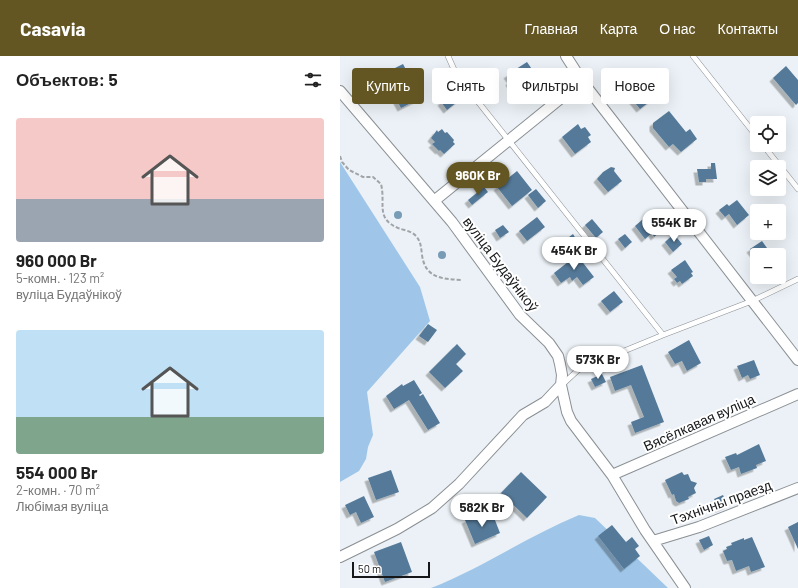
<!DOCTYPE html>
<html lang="ru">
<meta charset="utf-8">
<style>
:root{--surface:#fff;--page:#f6f6f6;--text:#222;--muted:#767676;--accent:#645623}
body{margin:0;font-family:Barlow,sans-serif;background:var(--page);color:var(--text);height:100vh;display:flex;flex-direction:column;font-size:15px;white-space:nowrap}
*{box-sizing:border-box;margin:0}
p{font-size:13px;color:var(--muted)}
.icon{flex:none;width:22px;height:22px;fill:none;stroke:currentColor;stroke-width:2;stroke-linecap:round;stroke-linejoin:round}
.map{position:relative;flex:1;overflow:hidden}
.details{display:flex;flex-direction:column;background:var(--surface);width:340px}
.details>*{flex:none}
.top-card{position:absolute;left:12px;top:12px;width:380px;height:36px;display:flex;gap:8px}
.fabs{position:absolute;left:410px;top:60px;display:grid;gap:8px}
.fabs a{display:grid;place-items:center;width:36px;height:36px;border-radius:4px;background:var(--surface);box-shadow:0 4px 16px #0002;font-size:20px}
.scale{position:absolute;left:12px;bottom:10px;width:78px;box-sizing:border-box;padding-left:4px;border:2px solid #151719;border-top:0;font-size:11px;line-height:14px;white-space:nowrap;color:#151719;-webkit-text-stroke:3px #fff;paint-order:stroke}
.price{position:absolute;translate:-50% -34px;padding:0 9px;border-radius:14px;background:#fff;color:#222;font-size:13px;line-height:26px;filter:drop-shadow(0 1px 2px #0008)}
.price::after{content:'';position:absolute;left:50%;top:24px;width:12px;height:9px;margin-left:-6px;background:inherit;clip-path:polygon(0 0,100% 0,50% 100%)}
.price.active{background:var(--accent);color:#fff}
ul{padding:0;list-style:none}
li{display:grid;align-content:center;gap:8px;height:212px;padding:0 16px}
li span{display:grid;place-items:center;height:124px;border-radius:4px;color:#555}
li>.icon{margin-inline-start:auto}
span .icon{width:72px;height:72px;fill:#fffc;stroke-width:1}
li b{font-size:17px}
h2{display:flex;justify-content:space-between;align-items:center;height:48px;padding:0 16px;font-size:17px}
.chip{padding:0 14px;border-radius:4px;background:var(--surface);box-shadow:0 4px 16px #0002;font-size:14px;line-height:36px}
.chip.active{background:var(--accent);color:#fff}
header{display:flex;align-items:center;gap:24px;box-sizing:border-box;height:56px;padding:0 20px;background:var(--accent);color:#fff}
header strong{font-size:19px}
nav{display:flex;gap:22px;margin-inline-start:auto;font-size:14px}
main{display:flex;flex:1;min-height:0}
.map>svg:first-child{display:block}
.forest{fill:#9fc6e8}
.building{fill:#557a99;filter:url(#shadow)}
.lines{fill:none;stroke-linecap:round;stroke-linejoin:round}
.lane-casing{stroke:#8b9094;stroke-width:6}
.street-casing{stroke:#8b9094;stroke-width:12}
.path{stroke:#a0a4a8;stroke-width:2;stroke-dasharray:4 2;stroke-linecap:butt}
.lane{stroke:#fff;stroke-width:5}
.street{stroke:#fff;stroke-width:10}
.tree{fill:#789cb6}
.labels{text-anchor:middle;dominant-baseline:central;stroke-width:4;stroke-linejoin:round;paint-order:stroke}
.street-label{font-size:14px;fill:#151719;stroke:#fff}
</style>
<header>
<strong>Casavia</strong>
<nav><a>Главная</a><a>Карта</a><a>О нас</a><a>Контакты</a></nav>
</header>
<main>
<section class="details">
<h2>Объектов: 5<svg class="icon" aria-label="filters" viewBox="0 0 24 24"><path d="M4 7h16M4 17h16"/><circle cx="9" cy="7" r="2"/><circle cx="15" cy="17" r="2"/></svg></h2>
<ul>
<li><span style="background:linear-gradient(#f6c9c9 65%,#9aa5b1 0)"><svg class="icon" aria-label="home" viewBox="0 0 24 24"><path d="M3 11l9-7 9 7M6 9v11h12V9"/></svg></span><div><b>960 000 Br</b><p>5-комн. · 123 m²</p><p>вуліца Будаўнікоў</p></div></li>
<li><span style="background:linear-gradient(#bfe0f5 70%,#7fa58c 0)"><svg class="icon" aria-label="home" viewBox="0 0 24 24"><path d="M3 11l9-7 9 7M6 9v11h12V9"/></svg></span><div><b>554 000 Br</b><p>2-комн. · 70 m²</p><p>Любімая вуліца</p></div></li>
</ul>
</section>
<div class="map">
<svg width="458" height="532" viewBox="0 0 458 532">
<defs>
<filter id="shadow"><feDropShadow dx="-3.5" dy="3.5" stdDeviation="0" flood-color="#0004"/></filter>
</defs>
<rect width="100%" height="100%" fill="#ebf1f6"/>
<path class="forest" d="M0,106L80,231L90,265L27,336L33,379L28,391L26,403L19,415L0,426Z
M239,459L255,462L328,532H91C142,512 188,480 239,459Z"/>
<path class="building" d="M187,6L198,22L189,27L191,30L181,37L177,30L173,32L169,26L171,24L167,19Z
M63,8L81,42L61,52L43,18Z
M446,10L458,24V47L456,49L433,22Z
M304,13L317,30L308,37L313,43L300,53L291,42L293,40L284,29Z
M116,34L122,42L107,54L101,46Z
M329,55L346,76L350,73L357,83L341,96L333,88L329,91L313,72V67Z
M238,68L241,73L245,71L251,79L248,81L251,86L235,98L222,81Z
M102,73L105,77L107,76L114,84L113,86L115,88L104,98L100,94L99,95L92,88L95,86L91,82L97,74L98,76Z
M371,107H375L377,123H366V126H359L357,113H371Z
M271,111L275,112L274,115L282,125L268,136L257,123L263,116Z
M177,115L192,134L172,150L157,131Z
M144,131L148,136L132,149L128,144Z
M196,133L206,145L198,152L188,139Z
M397,144L409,159L397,169L389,158L385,161L379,154L387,148L389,150Z
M309,158L320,172L315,175L318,178L314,181L312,177L305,183L295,170Z
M197,161L205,171L187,185L179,175Z
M252,163L263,176L256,182L245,169Z
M163,169L169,176L160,182L155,174Z
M233,178L236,183L225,192L221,187Z
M285,178L292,186L285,192L278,183Z
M334,178L342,188L333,196L325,186Z
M422,185L432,199H417V202L410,193Z
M237,199L254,221L243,229L237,221L232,225L230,221L221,227L214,217Z
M345,204L353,216L351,217L353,220L342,228L340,225L337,227L334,223L337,221L331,214Z
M274,235L283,246L270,256L261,245Z
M88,268L97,274L88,286L79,280Z
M349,284L361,307L347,315L342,305L335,308L328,296Z
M117,288L126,298L116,308L123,315L105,332L89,316Z
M414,304L420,319L410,323L408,319L402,322L397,310Z
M302,309L324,366L295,377L291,366L304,361L291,329L275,335L270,321Z
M262,318L266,326L255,331L251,323Z
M74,324L82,337L79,339L80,340L83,338L100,367L88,374L69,344L54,353L46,340L62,328L63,330Z
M419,388L426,405L416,409L417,412L401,418L399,411L391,414L385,401L396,397L397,399Z
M51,414L59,436L36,444L28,422Z
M181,416L207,441L187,462L161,437Z
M342,416L344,419L348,418L351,425L357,427L354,432L356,437L348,441L349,443L339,447L336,445L334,438L332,439L325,424Z
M383,439L388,449L379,453L374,443Z
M24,440L34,461L21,467L16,456L10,459L5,449Z
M143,457L145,462L153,459L160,477L135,488L125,464Z
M458,466V493L448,471Z
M272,469L286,486L292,481L299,490L295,493L300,500L284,513L258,480Z
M369,480L373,489L364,494L359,484Z
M412,481L425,511L411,516L409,510L396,515L392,504L387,505L383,495L387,493L386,491L392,489L391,487L404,482V484Z
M61,486L72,516L45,526L34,496Z"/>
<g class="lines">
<defs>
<path id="lane" d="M108,0L116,18L323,279L412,245L458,223
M353,0L417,81
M423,89L458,133
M223,328L238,314L323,279"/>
<path id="street" d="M226,0L242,25L458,304
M0,35L112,166L180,259L209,287L218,300L220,308L222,319L221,329L227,356L231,365L272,419L305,474L345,532
M94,145L242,25
M272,419L458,338
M313,485L359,471L458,432
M0,501L57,473L92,452L119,428L183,359L205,346L221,329"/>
</defs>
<use href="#lane" class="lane-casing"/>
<use href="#street" class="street-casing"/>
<path class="path" d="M0,100L2,106L9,114L23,121H33L41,128C46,148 35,162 58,172C63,174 71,175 75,179C81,185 81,191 82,199C85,222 102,223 121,224"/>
<use href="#lane" class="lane"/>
<use href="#street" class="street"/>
</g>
<g class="tree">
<circle cx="58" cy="159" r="4"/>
<circle cx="102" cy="199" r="4"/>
</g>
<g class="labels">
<g class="street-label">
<text transform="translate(161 208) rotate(53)">вуліца Будаўнікоў</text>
<text transform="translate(359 366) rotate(-24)">Вясёлкавая вуліца</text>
<text transform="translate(381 446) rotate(-20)">Тэхнічны праезд</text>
</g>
</g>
</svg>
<div class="fabs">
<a><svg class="icon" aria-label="locate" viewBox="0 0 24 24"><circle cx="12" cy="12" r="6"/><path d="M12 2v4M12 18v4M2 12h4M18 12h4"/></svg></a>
<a><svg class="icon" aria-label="layers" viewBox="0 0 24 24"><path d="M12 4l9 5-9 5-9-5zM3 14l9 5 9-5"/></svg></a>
<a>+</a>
<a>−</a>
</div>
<div class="scale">50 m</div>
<b class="price active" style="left:138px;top:140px">960K Br</b>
<b class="price" style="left:334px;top:187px">554K Br</b>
<b class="price" style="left:234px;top:215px">454K Br</b>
<b class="price" style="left:258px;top:324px">573K Br</b>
<b class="price" style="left:142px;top:472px">582K Br</b>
<div class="top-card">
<a class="chip active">Купить</a>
<a class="chip">Снять</a>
<a class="chip">Фильтры</a>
<a class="chip">Новое</a>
</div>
</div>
</main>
